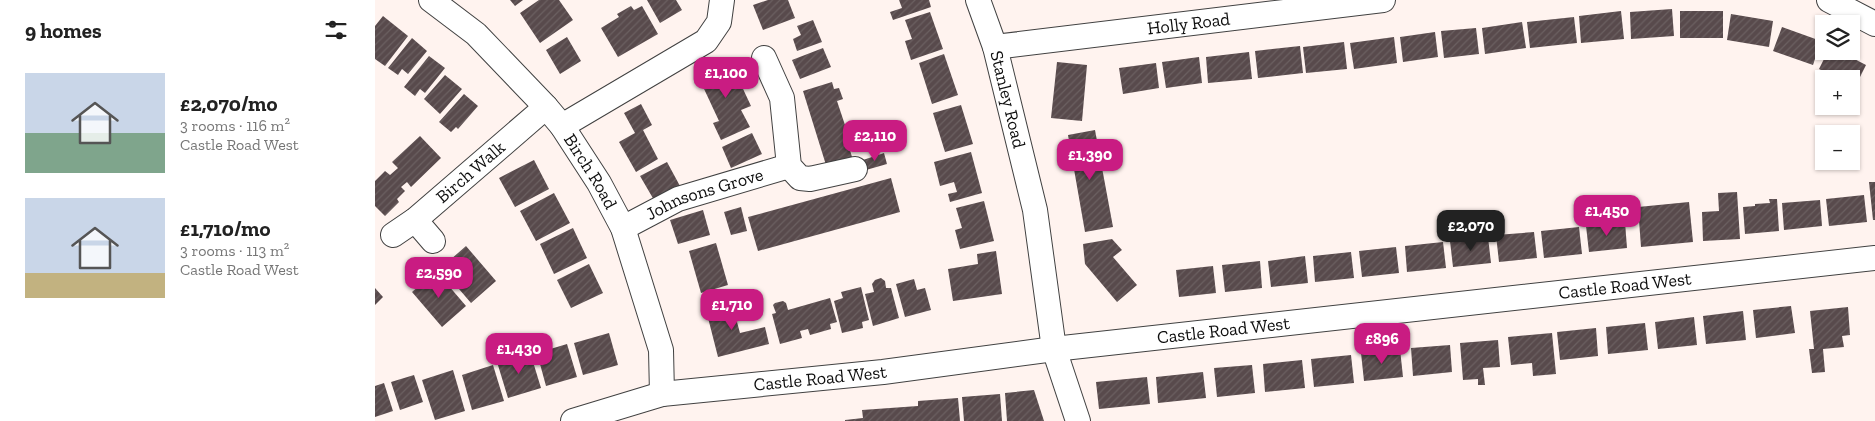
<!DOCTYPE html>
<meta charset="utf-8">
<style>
:root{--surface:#fff;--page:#f6f6f6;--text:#222;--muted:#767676;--accent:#c91c82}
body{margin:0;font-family:"Zilla Slab",serif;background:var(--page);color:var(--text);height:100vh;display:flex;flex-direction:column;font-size:19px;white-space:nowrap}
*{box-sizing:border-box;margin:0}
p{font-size:16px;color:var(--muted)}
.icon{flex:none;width:28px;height:28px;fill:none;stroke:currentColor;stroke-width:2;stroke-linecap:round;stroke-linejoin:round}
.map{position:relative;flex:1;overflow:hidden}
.drawer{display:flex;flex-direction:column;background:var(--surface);width:375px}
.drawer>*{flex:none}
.tools{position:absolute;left:1440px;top:15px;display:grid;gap:10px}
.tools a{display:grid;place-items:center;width:45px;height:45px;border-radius:0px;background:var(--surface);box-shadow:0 1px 4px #0004;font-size:25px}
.price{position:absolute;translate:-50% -42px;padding:0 11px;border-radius:10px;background:var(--accent);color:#fff;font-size:16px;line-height:32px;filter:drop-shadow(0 1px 2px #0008)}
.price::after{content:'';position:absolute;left:50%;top:30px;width:15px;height:11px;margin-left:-8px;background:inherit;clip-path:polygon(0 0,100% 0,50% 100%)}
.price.on{background:#222;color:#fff}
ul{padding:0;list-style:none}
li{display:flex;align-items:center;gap:15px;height:125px;padding:0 25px}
li span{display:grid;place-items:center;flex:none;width:140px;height:100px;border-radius:0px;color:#555}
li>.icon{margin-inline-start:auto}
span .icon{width:60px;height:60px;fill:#fffc;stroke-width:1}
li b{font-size:21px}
h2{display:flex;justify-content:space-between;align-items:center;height:60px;padding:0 25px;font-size:21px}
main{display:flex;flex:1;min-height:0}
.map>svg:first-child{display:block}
.building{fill:url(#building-hatch)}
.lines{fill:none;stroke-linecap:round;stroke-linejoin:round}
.minor-casing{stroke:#414141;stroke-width:26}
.minor{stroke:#fff;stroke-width:24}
.labels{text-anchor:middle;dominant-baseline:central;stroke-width:5;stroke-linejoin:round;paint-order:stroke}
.street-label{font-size:18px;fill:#0e0e0e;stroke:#fff}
</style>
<main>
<section class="drawer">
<h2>9 homes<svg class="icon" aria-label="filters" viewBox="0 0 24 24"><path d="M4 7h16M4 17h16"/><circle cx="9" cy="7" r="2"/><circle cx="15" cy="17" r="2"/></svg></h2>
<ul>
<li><span style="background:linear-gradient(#c9d6e8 60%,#7fa58c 0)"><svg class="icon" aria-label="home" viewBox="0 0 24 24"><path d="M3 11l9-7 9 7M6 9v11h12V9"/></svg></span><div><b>£2,070/mo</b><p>3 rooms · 116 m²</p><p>Castle Road West</p></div></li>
<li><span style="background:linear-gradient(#c9d6e8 75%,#c2b280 0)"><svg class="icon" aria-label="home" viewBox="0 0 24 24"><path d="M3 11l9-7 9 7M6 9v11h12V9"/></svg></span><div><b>£1,710/mo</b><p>3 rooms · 113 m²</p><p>Castle Road West</p></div></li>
</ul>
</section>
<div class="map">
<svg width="1500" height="421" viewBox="0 0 1500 421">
<defs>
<pattern id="building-hatch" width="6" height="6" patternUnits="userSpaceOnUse" patternTransform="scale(1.25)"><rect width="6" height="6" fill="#584a4c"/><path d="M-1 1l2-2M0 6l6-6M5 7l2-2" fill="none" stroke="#6b6061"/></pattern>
</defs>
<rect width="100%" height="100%" fill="#fff3ef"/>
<path class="building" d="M135,0H148L140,6Z
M164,0H184L198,20L165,43L145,13Z
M272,0H301L307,10L285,23Z
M393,0H413L420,18L388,30L378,5Z
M524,0H554L556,7L518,20L515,12L527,8Z
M256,6L259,10L267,6L283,34L243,57L226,28L244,17L242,14Z
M1297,9L1299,36L1256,39L1255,12Z
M1246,11L1249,39L1206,43L1204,16Z
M1305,11H1348V38H1305Z
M555,12L568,49L536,60L530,41L537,39L530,20Z
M1356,14L1398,21L1394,47L1352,40Z
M8,16L33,36L10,66L0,59V26Z
M1199,17L1202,43L1155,48L1152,22Z
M438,20L447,42L422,51L418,39L426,35L422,26Z
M1147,22L1151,48L1110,54L1107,28Z
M1407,27L1446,41L1438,65L1398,51Z
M1101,28L1104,54L1069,58L1066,31Z
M1060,32L1063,57L1028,62L1025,37Z
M192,37L206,61L185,74L171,50Z
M1019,37L1022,63L979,69L975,43Z
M37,38L52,51L33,74L27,69L23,75L13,68Z
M969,42L972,69L931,73L928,47Z
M925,46L928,73L883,78L880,51Z
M448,48L456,67L425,79L417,60Z
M1453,51H1464L1491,65L1480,87L1476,86V79H1462L1444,69Z
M874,52L877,79L833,83L831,57Z
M569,54L583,95L557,104L544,63Z
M54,56L70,68L50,93L45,89L40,96L29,87Z
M824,57L827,83L791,88L787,62Z
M355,61L376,106L366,110L375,127L346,140L338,123L344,121L323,76Z
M682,62L712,65L707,121L676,118Z
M781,63L784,88L748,94L744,68Z
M70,75L87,89L65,114L49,99Z
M457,82L459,89L464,88L468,99L462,101L471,128L479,126L482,136L472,140L477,157L451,165L428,91Z
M89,94L103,106L83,129L81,127L76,132L64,122Z
M266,104L277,125L268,130L283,159L261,172L244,142L260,133L249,113Z
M586,105L598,144L570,152L558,113Z
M720,130L738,227L710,232L693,135Z
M377,133L387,154L356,168L347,147Z
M45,136L66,158L36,187L32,182L26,187L30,191L22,199L24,202L10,216L0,206V181L10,171L15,175L23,168L17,162Z
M596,152L607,193L575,202L573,194L582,192L579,182L565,186L559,162Z
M509,153L512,164L491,170L488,160Z
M159,160L174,189L140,207L124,178Z
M292,162L305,186L279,200L265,176Z
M516,178L525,212L383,251L373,217Z
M1494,182H1500V220H1498Z
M1362,192L1365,239L1328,241L1327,212L1344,211L1343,193Z
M179,193L195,223L161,241L145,211Z
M1489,195L1492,222L1454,226L1451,199Z
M1394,199H1402L1404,231L1370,234L1368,207L1380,206V204L1395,203Z
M1445,200L1447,226L1409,230L1407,203Z
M609,201L619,241L585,249L580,230L587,228L581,208Z
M1314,202L1318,242L1266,247L1263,207Z
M366,207L372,231L356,235L349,212Z
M328,210L335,235L303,244L295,220Z
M1250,222L1252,248L1214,252L1211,226Z
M1204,227L1207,254L1169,258L1166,231Z
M198,228L212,258L179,274L165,244Z
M1159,232L1162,258L1124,262L1121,235Z
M1113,237L1116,263L1078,267L1075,241Z
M737,239L747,250L738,257L762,285L742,302L710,264L708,244Z
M1068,242L1071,268L1032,272L1030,246Z
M341,243L353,285L326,293L314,251Z
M91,246L121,281L96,303L66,268Z
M1021,247L1024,273L987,277L984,251Z
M621,251L627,294L578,301L573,269L603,264L602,254Z
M976,252L979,278L940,282L938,256Z
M930,256L933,283L896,287L893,261Z
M885,261L887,288L850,292L847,265Z
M214,264L228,293L196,308L182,280Z
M838,266L841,293L804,297L801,270Z
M61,271L91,306L67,327L37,292Z
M506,278L510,281L511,288H516L524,318L498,326L490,294L499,292L497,284L500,280Z
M539,279L542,290L550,288L556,310L530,317L521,284Z
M486,287L494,320L487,322L488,328L467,333L459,301L468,298L466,292Z
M0,288L8,297L0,305Z
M455,298L462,322L455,324L456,329L435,335L433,329L425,331L427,338L405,344L397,314L401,313L398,305L400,303L408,301L411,303L413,310Z
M356,300L365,333L390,327L394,344L343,357L330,306Z
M1416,306L1420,333L1381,338L1378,310Z
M1473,307L1475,335L1467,336L1469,347L1448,349L1450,372L1437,373L1434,349H1439L1435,311Z
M1368,311L1371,340L1331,344L1328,316Z
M1319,317L1322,345L1283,349L1280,322Z
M1270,323L1273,350L1233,354L1231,327Z
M1221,328L1223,356L1185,360L1182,332Z
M234,333L243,365L208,375L199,343Z
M1177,333L1181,374L1158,376L1157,363L1136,365L1133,337Z
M1123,340L1125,367L1108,368L1110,385H1103V379L1088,380L1085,343Z
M192,344L202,377L171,386L162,353Z
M1075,345L1077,372L1038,376L1036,348Z
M1025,349L1028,377L989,381L986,353Z
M155,352L166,388L133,398L122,362Z
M976,355L979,383L939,387L936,359Z
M927,360L930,388L890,392L888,364Z
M118,365L129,401L97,410L87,375Z
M877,365L880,393L842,397L839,368Z
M78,370L90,411L60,420L47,380Z
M828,372L831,398L783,403L781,377Z
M39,375L48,402L25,410L16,382Z
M772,377L775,404L724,409L721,382Z
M9,383L18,411L0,417V386Z
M659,390L669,421H632L630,393Z
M625,394L627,421H589L587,397Z
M583,398L585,421H470V420L488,418L487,410L543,406V401Z"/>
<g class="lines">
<defs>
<g id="minor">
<path id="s1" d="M56,0L101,34L171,107L187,126L224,183L248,228L286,350L287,394"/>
<path id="s2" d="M603,0L620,47L660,210L679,349L703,421"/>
<path d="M1454,0L1500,24"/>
<path id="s3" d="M620,47L1008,0"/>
<path d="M389,58L407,98L414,166L425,178L435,179L480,169"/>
<path d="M187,126L331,41L344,22L347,0"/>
<path d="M40,220L58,241"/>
<path id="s4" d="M248,228L303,199L414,166"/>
<path id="s5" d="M18,235L40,220L171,107"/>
<path id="s6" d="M198,421L287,394L508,372L679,349L1500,258"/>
</g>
</defs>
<use href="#minor" class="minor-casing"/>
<use href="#minor" class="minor"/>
</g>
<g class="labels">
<g class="street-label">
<text stroke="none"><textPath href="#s3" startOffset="195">Holly Road</textPath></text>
<text stroke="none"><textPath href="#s2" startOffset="104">Stanley Road</textPath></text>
<text stroke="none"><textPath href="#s5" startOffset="100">Birch Walk</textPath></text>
<text stroke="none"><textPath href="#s1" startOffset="236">Birch Road</textPath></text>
<text stroke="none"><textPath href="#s4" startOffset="89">Johnsons Grove</textPath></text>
<text stroke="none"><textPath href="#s6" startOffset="1062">Castle Road West</textPath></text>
<text stroke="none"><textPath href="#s6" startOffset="658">Castle Road West</textPath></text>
<text stroke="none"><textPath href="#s6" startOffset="252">Castle Road West</textPath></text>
</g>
</g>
</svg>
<div class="tools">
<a><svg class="icon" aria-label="layers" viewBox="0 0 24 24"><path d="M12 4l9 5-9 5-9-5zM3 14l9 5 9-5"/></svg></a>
<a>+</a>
<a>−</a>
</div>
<b class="price" style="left:351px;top:99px">£1,100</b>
<b class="price" style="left:500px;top:162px">£2,110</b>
<b class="price" style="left:715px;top:181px">£1,390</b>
<b class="price" style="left:1232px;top:237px">£1,450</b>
<b class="price on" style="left:1096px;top:252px">£2,070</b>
<b class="price" style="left:64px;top:299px">£2,590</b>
<b class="price" style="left:357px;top:331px">£1,710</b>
<b class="price" style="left:1007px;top:365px">£896</b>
<b class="price" style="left:144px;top:375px">£1,430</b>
</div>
</main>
